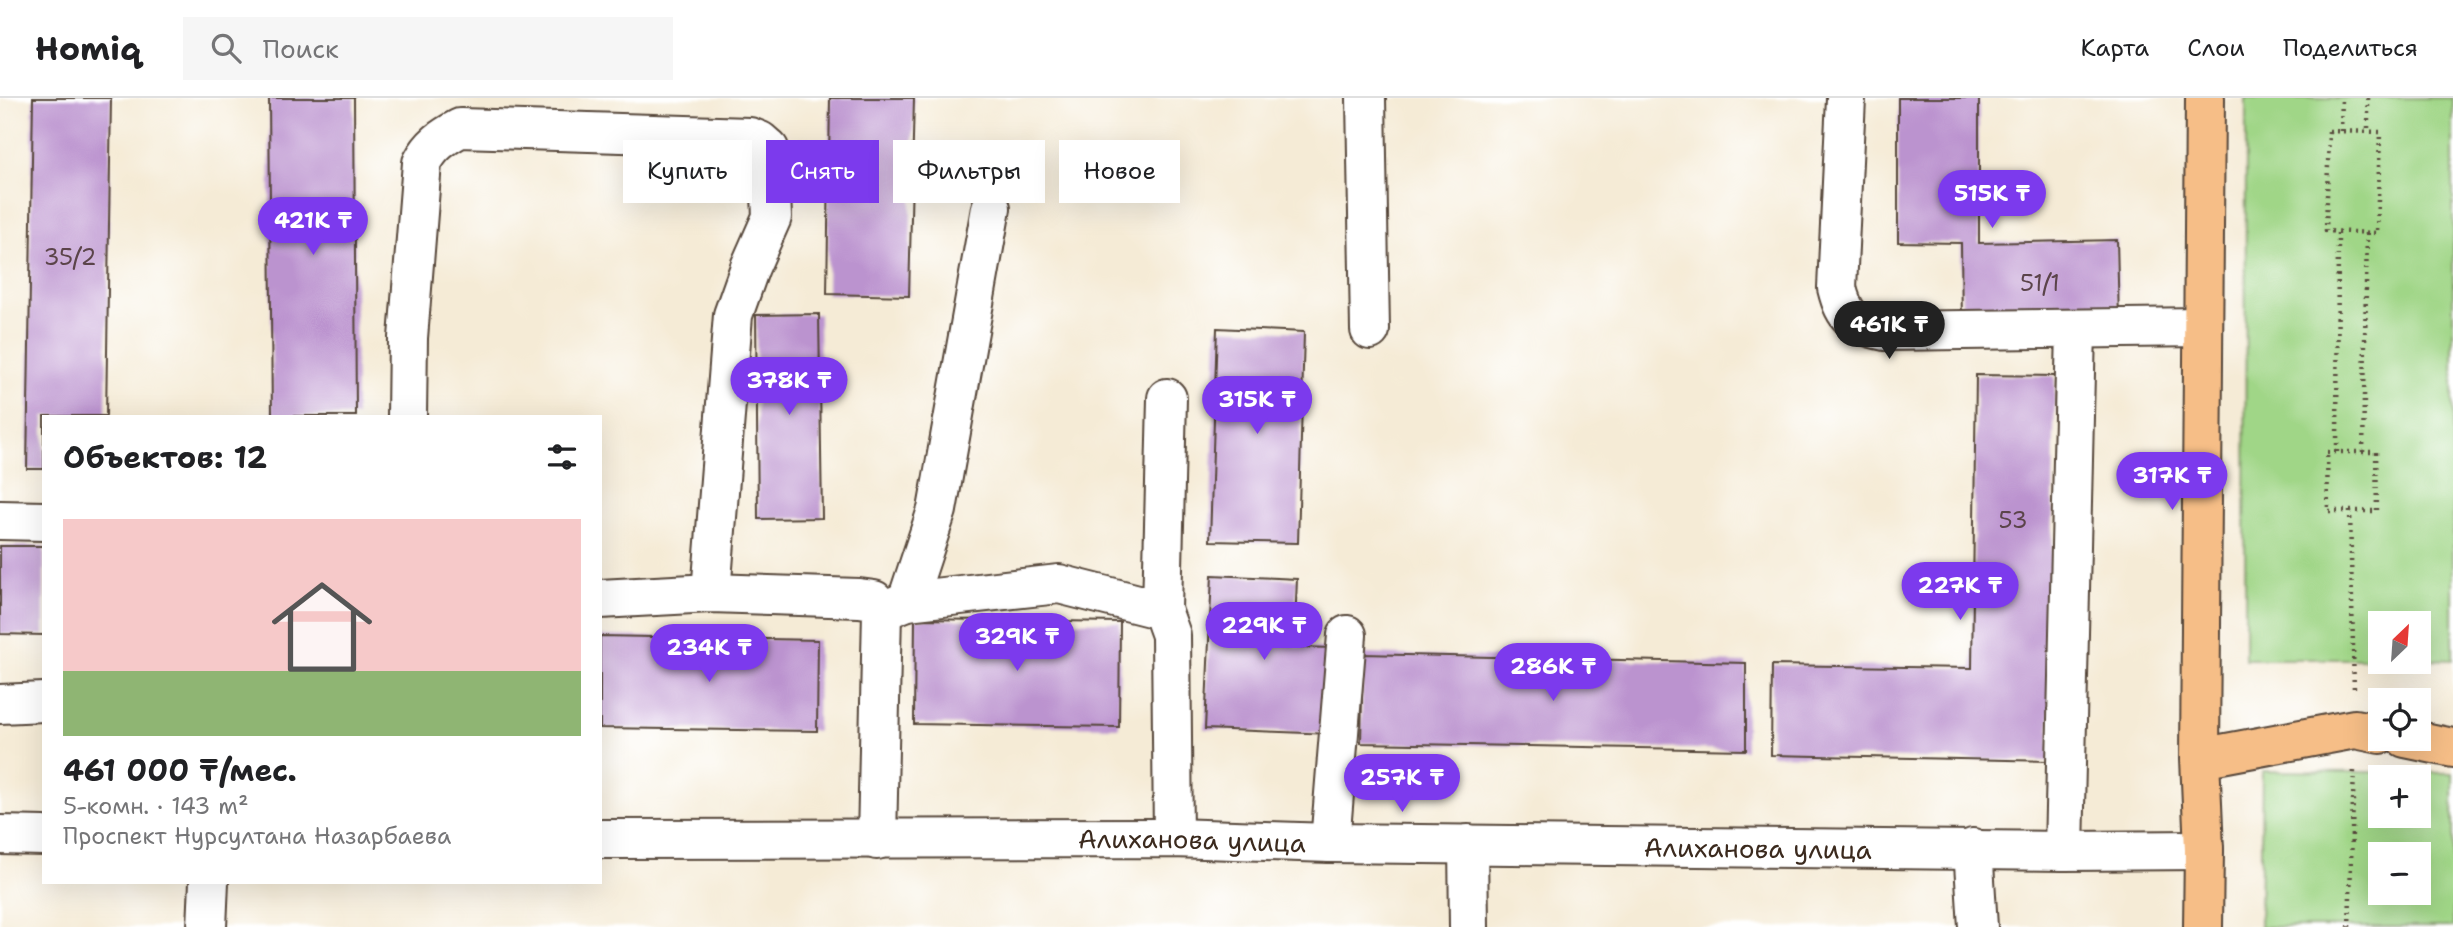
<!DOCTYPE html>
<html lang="ru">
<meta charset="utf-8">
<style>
:root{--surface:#fff;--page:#f6f6f6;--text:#202124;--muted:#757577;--line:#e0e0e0;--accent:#7c3aed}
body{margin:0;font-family:"Shantell Sans",sans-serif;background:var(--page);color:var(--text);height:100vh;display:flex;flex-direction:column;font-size:26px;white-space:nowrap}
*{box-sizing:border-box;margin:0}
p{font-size:23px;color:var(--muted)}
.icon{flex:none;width:38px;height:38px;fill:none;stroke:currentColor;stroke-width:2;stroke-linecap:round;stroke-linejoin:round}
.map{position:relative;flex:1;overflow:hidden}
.panel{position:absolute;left:42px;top:317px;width:560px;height:469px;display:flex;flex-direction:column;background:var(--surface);border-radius:0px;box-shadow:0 7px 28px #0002}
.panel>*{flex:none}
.top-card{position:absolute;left:623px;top:42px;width:665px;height:63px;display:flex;gap:14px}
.needle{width:46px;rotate:25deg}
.tools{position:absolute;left:2368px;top:513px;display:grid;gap:14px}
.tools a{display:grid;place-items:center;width:63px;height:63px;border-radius:0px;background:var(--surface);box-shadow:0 7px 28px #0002;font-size:35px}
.price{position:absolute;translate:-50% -60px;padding:0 16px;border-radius:24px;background:var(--accent);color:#fff;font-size:23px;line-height:46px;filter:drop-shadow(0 2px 4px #0008)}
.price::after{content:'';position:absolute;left:50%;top:42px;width:21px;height:16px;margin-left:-10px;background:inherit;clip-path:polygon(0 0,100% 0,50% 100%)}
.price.on{background:#222;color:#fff}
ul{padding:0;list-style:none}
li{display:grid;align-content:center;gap:14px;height:371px;padding:0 21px}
li span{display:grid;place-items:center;height:217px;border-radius:0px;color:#555}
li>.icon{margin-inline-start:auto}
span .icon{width:126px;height:126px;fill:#fffc;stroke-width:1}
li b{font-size:30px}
h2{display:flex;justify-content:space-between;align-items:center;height:84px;padding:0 21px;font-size:30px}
.pill{padding:0 24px;border-radius:0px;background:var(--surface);box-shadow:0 7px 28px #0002;font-size:24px;line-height:63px}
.pill.on{background:var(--accent);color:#fff}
header{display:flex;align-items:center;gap:42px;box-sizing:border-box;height:98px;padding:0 35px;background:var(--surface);border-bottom:2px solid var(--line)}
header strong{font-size:33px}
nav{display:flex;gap:38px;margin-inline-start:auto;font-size:24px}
.search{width:490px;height:63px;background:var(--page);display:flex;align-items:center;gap:18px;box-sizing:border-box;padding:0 24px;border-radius:0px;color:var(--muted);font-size:26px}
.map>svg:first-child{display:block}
.green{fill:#a0d687;stroke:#6e8052;stroke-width:2;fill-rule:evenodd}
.building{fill:#bb93cf}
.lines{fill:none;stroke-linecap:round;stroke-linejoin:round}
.minor-casing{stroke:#57473a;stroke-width:42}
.major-casing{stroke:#57473a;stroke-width:42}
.path{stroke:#57473a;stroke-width:4.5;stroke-dasharray:2 5;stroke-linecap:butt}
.minor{stroke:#fff;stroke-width:38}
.major{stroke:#f6be87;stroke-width:38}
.labels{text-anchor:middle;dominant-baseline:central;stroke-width:6;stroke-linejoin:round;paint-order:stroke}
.number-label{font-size:23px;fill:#5b444a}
.street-label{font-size:26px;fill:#3b2a1e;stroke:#fff}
</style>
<header>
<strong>Homiq</strong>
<div class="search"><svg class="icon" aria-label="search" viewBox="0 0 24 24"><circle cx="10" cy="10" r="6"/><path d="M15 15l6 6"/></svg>Поиск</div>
<nav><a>Карта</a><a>Слои</a><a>Поделиться</a></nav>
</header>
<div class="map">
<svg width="2453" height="829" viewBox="0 0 2453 829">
<rect width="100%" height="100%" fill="#fff"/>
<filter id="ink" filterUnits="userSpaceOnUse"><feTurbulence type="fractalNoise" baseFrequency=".0143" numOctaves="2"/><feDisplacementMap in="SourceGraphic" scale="14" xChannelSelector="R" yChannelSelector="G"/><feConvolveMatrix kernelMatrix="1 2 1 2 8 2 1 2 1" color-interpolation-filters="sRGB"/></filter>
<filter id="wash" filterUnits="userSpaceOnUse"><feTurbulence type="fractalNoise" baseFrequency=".00686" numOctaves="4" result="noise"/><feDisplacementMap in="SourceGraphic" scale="28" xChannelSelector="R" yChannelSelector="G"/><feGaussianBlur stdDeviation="1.57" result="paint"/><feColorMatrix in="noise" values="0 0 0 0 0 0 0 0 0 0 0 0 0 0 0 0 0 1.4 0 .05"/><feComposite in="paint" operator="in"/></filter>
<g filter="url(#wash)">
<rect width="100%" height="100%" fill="#f5ebd6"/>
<path class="green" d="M2246,0H2453V562L2419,561L2418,525H2380V561H2245Z
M2262,673L2453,675V829H2260ZM2380,679H2418V718H2380ZM2380,756H2418V794H2380Z"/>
<g id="blocks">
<path class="building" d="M33,0H111L106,318H44V371H27Z
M269,0H354L356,318H272Z
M830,0H914L909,198L827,196Z
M1898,0H1979V145L2117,142L2119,225L1962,228L1961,145L1898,144Z
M819,216L822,420L758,421L756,217Z
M1217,230L1304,234L1298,445L1210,443Z
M1976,277L2055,278L2049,663L1771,657L1772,567L1972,570Z
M0,448H44V537L0,536Z
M1212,477L1297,481L1294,549L1335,550L1331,636L1205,631Z
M915,521L1120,524L1119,629L914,626Z
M600,538L818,542L817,633L600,630Z
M1363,556L1746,565V652L1361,645Z"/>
</g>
</g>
<g filter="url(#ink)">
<use href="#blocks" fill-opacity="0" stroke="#57473a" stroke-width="2"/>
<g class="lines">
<defs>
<g id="minor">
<path d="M1366,0L1370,232"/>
<path d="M1846,0L1837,190C1845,222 1854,226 1885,233L2203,229"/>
<path d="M407,318L408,240L422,65C431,47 443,39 460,30L750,39L760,43L769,51L772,119L750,169L733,217L711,495"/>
<path d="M0,422L44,423"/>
<path d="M600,501L711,495L859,500L874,502L882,513L877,742"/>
<path d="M907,503L937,412L991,110"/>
<path d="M1162,512L1167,300"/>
<path d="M882,513L907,503L1059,486L1162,512L1171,537L1173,740"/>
<path d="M0,606L44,604"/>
<path d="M0,737L44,738"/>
<path id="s1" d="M600,741L1173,740L1330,745L2064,753L2204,752"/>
<path d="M1330,745L1347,537"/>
<path d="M1468,746L1469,829"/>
<path d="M1973,750L1978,829"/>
<path d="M2064,753L2076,231"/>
<path d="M207,829L209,784"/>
</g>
<path id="major" d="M2405,640L2453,650
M2200,660L2355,631L2380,636
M2203,829L2204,752L2200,660L2205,0"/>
</defs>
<use href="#minor" class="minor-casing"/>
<use href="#major" class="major-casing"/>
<path class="path" d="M2368,0V34
M2329,33L2380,34L2377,135L2326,133Z
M2341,33L2342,0
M2327,354H2376L2377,413H2328Z
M2337,354L2338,133
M2363,354L2367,134
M2350,413L2354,594
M2349,829L2354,670"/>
<use href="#minor" class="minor"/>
<use href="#major" class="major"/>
</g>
</g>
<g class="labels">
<g class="number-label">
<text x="70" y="159">35/2</text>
<text x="2040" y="185">51/1</text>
<text x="2013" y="422">53</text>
</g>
<g class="street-label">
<text stroke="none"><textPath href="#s1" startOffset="592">Алиханова улица</textPath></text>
<text stroke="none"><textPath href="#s1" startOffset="1158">Алиханова улица</textPath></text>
</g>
</g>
</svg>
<div class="tools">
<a><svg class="needle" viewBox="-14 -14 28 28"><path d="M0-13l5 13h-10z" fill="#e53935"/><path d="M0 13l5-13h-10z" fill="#757577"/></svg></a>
<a><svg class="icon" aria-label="locate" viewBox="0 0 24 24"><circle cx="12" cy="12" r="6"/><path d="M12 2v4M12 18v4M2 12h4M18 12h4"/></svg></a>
<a>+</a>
<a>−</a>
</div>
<b class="price" style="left:1992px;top:132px">515K ₸</b>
<b class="price" style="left:313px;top:159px">421K ₸</b>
<b class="price on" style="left:1889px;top:263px">461K ₸</b>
<b class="price" style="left:789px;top:319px">378K ₸</b>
<b class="price" style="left:1257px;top:338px">315K ₸</b>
<b class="price" style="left:2172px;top:414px">317K ₸</b>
<b class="price" style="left:1960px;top:524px">227K ₸</b>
<b class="price" style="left:1264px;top:564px">229K ₸</b>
<b class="price" style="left:1017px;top:575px">329K ₸</b>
<b class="price" style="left:709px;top:586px">234K ₸</b>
<b class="price" style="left:1553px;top:605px">286K ₸</b>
<b class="price" style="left:1402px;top:716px">257K ₸</b>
<div class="top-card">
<a class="pill">Купить</a>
<a class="pill on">Снять</a>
<a class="pill">Фильтры</a>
<a class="pill">Новое</a>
</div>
<section class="panel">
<h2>Объектов: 12<svg class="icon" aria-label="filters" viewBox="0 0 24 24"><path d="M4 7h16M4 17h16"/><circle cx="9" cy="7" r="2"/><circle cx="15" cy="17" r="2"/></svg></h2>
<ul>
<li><span style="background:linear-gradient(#f6c9c9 70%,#8fb573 0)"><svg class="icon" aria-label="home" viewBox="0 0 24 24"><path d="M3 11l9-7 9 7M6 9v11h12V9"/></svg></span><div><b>461 000 ₸/мес.</b><p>5-комн. · 143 m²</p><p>Проспект Нурсултана Назарбаева</p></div></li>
</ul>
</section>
</div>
